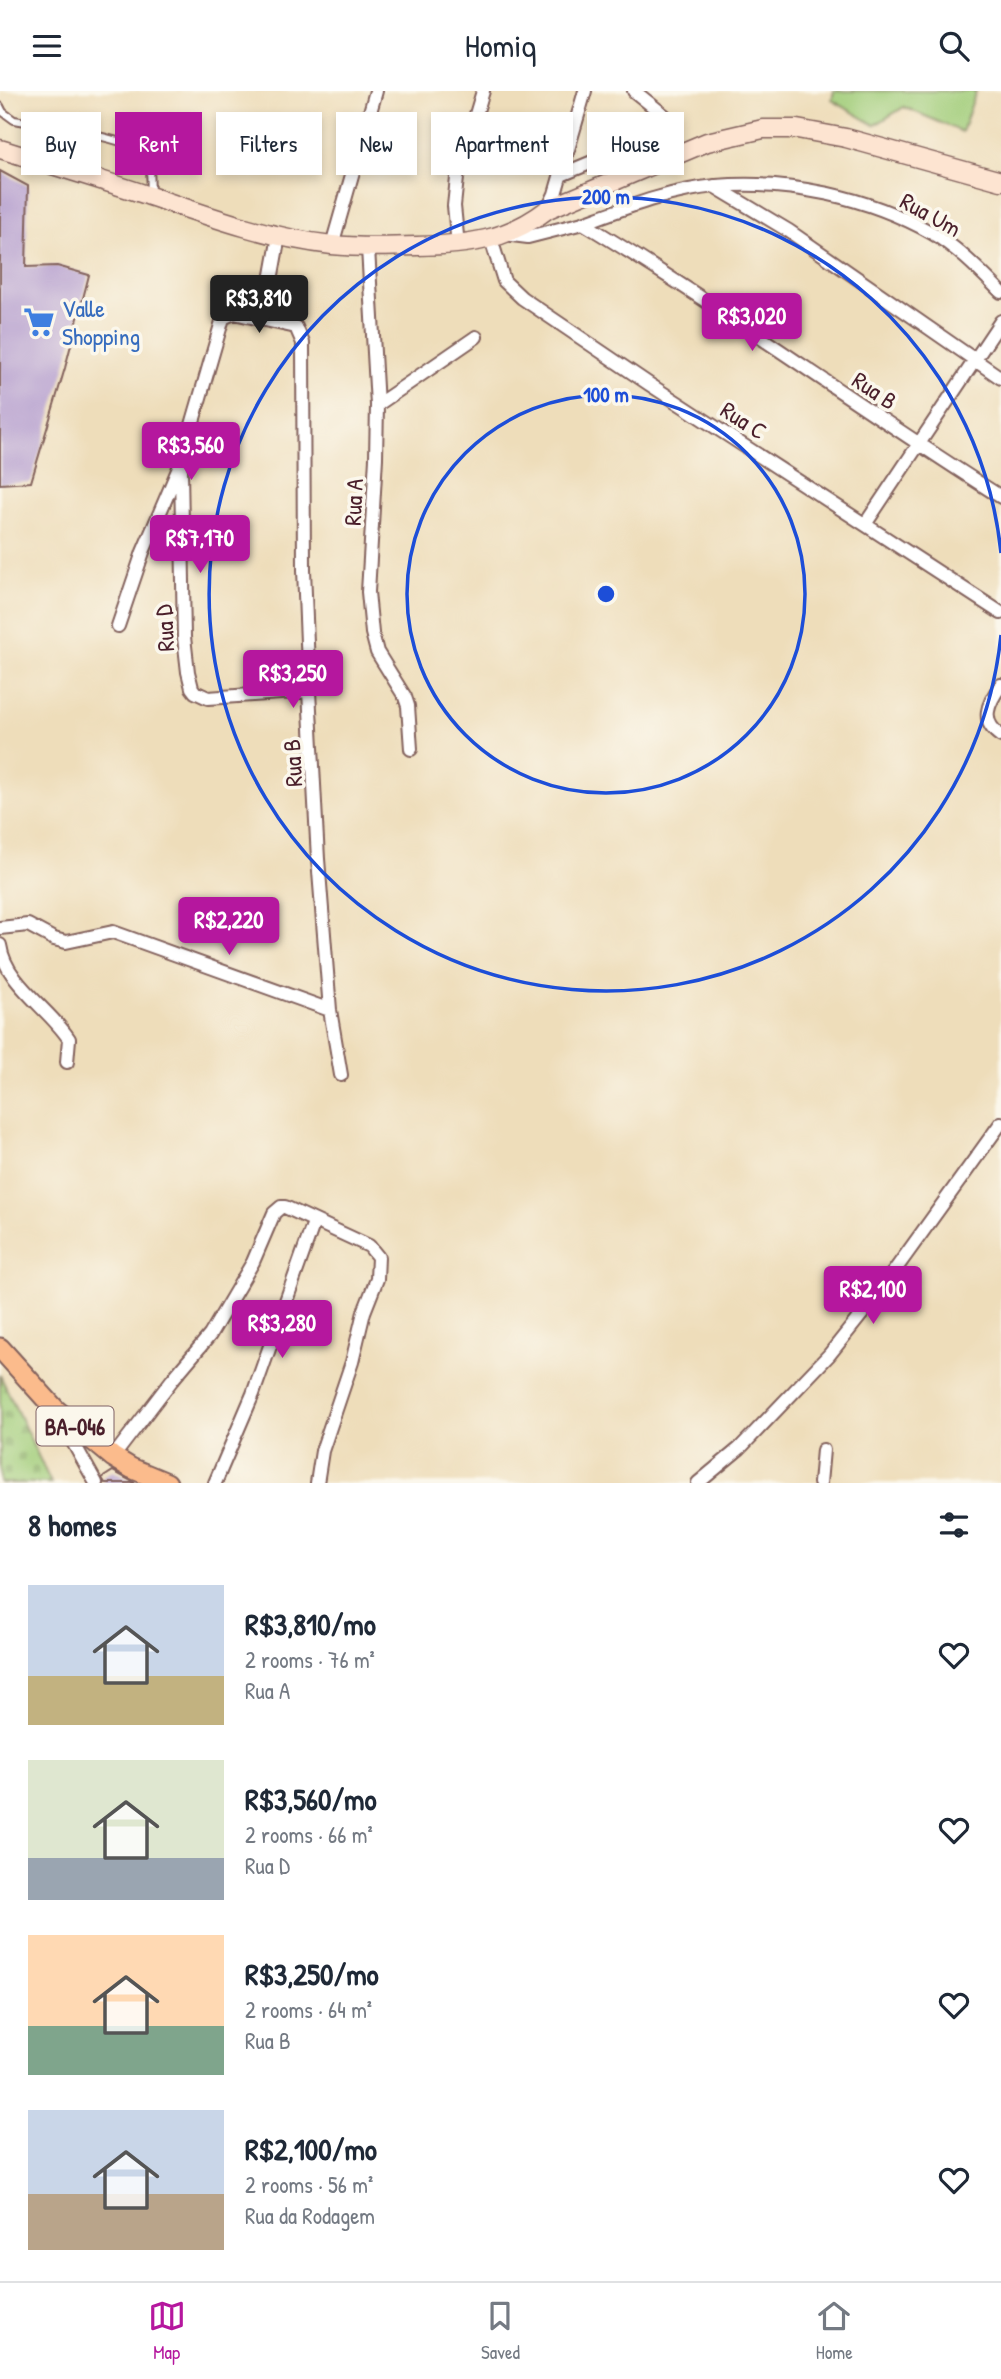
<!DOCTYPE html>
<meta charset="utf-8">
<style>
:root{--surface:#fff;--page:#f2f2f3;--text:#1f2937;--muted:#747a83;--line:#e0e1e3;--accent:#b5179e}
body{margin:0;font-family:"Patrick Hand",sans-serif;background:var(--page);color:var(--text);height:100vh;display:flex;flex-direction:column;font-size:26px;white-space:nowrap}
*{box-sizing:border-box;margin:0}
p{font-size:23px;color:var(--muted)}
.icon{flex:none;width:38px;height:38px;fill:none;stroke:currentColor;stroke-width:2;stroke-linecap:round;stroke-linejoin:round}
.map{position:relative;height:1392px;overflow:hidden}
.details{display:flex;flex-direction:column;background:var(--surface);flex:1}
.details>*{flex:none}
.banner{position:absolute;left:21px;top:21px;width:959px;height:63px;display:flex;gap:14px}
.price{position:absolute;translate:-50% -60px;padding:0 16px;border-radius:7px;background:var(--accent);color:#fff;font-size:23px;line-height:46px;filter:drop-shadow(0 2px 4px #0008)}
.price::after{content:'';position:absolute;left:50%;top:42px;width:21px;height:16px;margin-left:-10px;background:inherit;clip-path:polygon(0 0,100% 0,50% 100%)}
.price.selected{background:#222;color:#fff}
ul{padding:0;list-style:none}
li{display:flex;align-items:center;gap:21px;height:175px;padding:0 28px}
li span{display:grid;place-items:center;flex:none;width:196px;height:140px;border-radius:0px;color:#555}
li>.icon{margin-inline-start:auto}
span .icon{width:84px;height:84px;fill:#fffc;stroke-width:1}
li b{font-size:30px}
h2{display:flex;justify-content:space-between;align-items:center;height:84px;padding:0 28px;font-size:30px}
.chip{padding:0 24px;border-radius:0px;background:var(--surface);box-shadow:0 4px 10px #0003;font-size:24px;line-height:63px}
.chip.selected{background:var(--accent);color:#fff}
header{display:flex;justify-content:space-between;align-items:center;height:91px;padding:0 28px;background:var(--surface);font-size:32px;font-weight:600}
.tabs{display:flex;justify-content:space-around;align-items:center;height:98px;border-top:2px solid var(--line);background:var(--surface);font-size:19px;color:var(--muted)}
.tabs a{display:grid;justify-items:center;gap:4px}
.tabs .selected{color:var(--accent)}
.map>svg:first-child{display:block}
.cemetery{fill:url(#cemetery-stones);stroke:#767652;stroke-width:2}
.pitch{fill:#a2cd7a;stroke:#767652;stroke-width:2}
.building{fill:#b39cce}
.lines{fill:none;stroke-linecap:round;stroke-linejoin:round}
.service-casing{stroke:#83625d;stroke-width:10}
.minor-casing{stroke:#83625d;stroke-width:16}
.secondary-casing{stroke:#83625d;stroke-width:21}
.primary-casing{stroke:#83625d;stroke-width:23}
.service{stroke:#fff;stroke-width:6}
.minor{stroke:#fff;stroke-width:12}
.secondary{stroke:#fde4d1;stroke-width:18}
.primary{stroke:#fbbb8c;stroke-width:19}
.ring{fill:none;stroke:#1d4ed8;stroke-width:3.5}
.labels{text-anchor:middle;dominant-baseline:central;stroke-width:7;stroke-linejoin:round;paint-order:stroke}
.shield{fill:#fbf7ec;stroke:#7f6065;stroke-width:2}
.shield-label{font-size:23px;font-weight:bold;fill:#4a1f2b}
.street-label{font-size:24px;fill:#4a1f2b;stroke:#fbf7ec}
.shop-label{font-size:24px;fill:#366cbe;stroke:#fbf7ec;text-anchor:start}
.centre{fill:#1d4ed8;stroke:#fbf7ec;stroke-width:3.5}
.ring-label{font-size:21px;text-anchor:middle;font-weight:bold;fill:#1d4ed8;stroke:#fbf7ec;stroke-width:7;stroke-linejoin:round;paint-order:stroke}
</style>
<header><svg class="icon" aria-label="menu" viewBox="0 0 24 24"><path d="M4 6h16M4 12h16M4 18h16"/></svg>Homiq<svg class="icon" aria-label="search" viewBox="0 0 24 24"><circle cx="10" cy="10" r="6"/><path d="M15 15l6 6"/></svg></header>
<div class="map">
<svg width="1001" height="1392" viewBox="0 0 1001 1392">
<defs>
<pattern id="cemetery-stones" width="16" height="16" patternUnits="userSpaceOnUse" patternTransform="scale(1.75)"><rect width="16" height="16" fill="#a2cd7a"/><path d="M2 7V4a2 2 0 0 1 4 0v3zM10 15v-3a2 2 0 0 1 4 0v3z" fill="#8db06a"/></pattern>
</defs>
<rect width="100%" height="100%" fill="#fbf7ec"/>
<filter id="ink" filterUnits="userSpaceOnUse"><feTurbulence type="fractalNoise" baseFrequency=".0143" numOctaves="2"/><feDisplacementMap in="SourceGraphic" scale="14" xChannelSelector="R" yChannelSelector="G"/><feConvolveMatrix kernelMatrix="1 2 1 2 8 2 1 2 1" color-interpolation-filters="sRGB"/></filter>
<filter id="wash" filterUnits="userSpaceOnUse"><feTurbulence type="fractalNoise" baseFrequency=".00686" numOctaves="4" result="noise"/><feDisplacementMap in="SourceGraphic" scale="28" xChannelSelector="R" yChannelSelector="G"/><feGaussianBlur stdDeviation="1.57" result="paint"/><feColorMatrix in="noise" values="0 0 0 0 0 0 0 0 0 0 0 0 0 0 0 0 0 1.4 0 .05"/><feComposite in="paint" operator="in"/></filter>
<g filter="url(#wash)">
<rect width="100%" height="100%" fill="#eeddba"/>
<path class="cemetery" d="M0,1284L51,1392H0Z"/>
<path class="pitch" d="M834,0H976L962,41L904,16L875,34L832,9Z"/>
<g id="blocks">
<path class="building" d="M0,80L28,95L26,176L57,175L89,184L65,277L31,391L0,393Z
M113,1380L135,1392H105L102,1387Z"/>
</g>
</g>
<g filter="url(#ink)">
<use href="#blocks" fill-opacity="0" stroke="#83625d" stroke-width="2"/>
<g class="lines">
<defs>
<path id="service" d="M0,15L3,21L14,29C37,33 137,48 146,64C152,74 150,92 151,103"/>
<path id="minor" d="M561,84L638,52L666,33L665,25L634,0
M714,95L789,140L1001,287
M548,118L555,103L585,0
M583,132C625,117 671,99 716,95C790,89 868,106 932,142C957,156 981,181 1001,201
M504,143L528,146L583,132C725,218 860,317 1001,406
M491,148L504,190L522,207L649,293L1001,522
M332,154L376,0
M458,154L454,115L457,87L483,0
M368,157L377,314L376,367L368,501L372,542L377,561L405,606L408,615L411,658
M264,228L279,145
M377,314L476,246
M181,379L184,546L188,581L192,597L195,601L208,607L309,600
M866,432L1001,230
M118,535L143,461L181,372L223,227L234,222L296,236L303,252L304,479L309,600L318,768L330,919L341,984
M1001,594C988,612 979,630 1001,645
M0,837L28,834L54,848L66,851L113,841L330,919
M0,854C5,892 50,918 69,948L67,971
M60,1328L96,1392
M113,1366L172,1289L210,1244L253,1171L274,1122L281,1116H285L369,1155L378,1166L377,1188L364,1221L352,1271L322,1360L317,1392
M215,1392L253,1303L314,1131
M698,1392L740,1357L829,1264L877,1204L1001,1032
M820,1392L823,1359"/>
<path id="secondary" d="M0,58C49,73 99,88 147,104C208,125 268,147 332,154C361,157 389,156 417,155C467,154 507,150 548,118L707,51L763,38H797L846,47L1001,90"/>
<path id="primary" d="M0,1257L55,1318L113,1366L131,1377L167,1392"/>
</defs>
<use href="#service" class="service-casing"/>
<use href="#minor" class="minor-casing"/>
<use href="#secondary" class="secondary-casing"/>
<use href="#primary" class="primary-casing"/>
<use href="#service" class="service"/>
<use href="#minor" class="minor"/>
<use href="#secondary" class="secondary"/>
<use href="#primary" class="primary"/>
</g>
</g>
<g class="ring">
<circle cx="606" cy="503" r="199"/>
<path d="M1001 544A397 397 0 1 1 1001 462"/>
</g>
<defs>
<symbol id="supermarket-bare" viewBox="-9 -9 18 18"><path d="M-6-5.5h2.5l.6 2H6L4.5 2H-2.5L-4.4-4H-6ZM-1.5 3.2a1.3 1.3 0 1 0 .1 0ZM3 3.2a1.3 1.3 0 1 0 .1 0Z" fill="#3f7fe0" stroke="#fbf7ec" stroke-width="2.5" paint-order="stroke"/></symbol>
</defs>
<g fill-rule="evenodd">
<use href="#supermarket-bare" x="17" y="209" width="44" height="44"/>
</g>
<g class="labels">
<rect class="shield" x="36.5" y="1315.5" width="77" height="39" rx="5"/>
<g class="shield-label">
<text x="75" y="1335">BA-046</text>
</g>
<g class="street-label">
<text transform="translate(931 123) rotate(29)">Rua Um</text>
<text transform="translate(875 299) rotate(34)">Rua B</text>
<text transform="translate(744 329) rotate(33)">Rua C</text>
<text transform="translate(353 411) rotate(-87)">Rua A</text>
<text transform="translate(164 537) rotate(-93)">Rua D</text>
<text transform="translate(292 672) rotate(-93)">Rua B</text>
</g>
<g class="shop-label">
<text x="62" y="217">Valle<tspan x="62" dy="28">Shopping</tspan></text>
</g>
</g>
<circle cx="606" cy="503" r="10" class="centre"/>
<g class="ring-label">
<text x="606" y="113">200 m</text>
<text x="606" y="311">100 m</text>
</g>
</svg>
<b class="price selected" style="left:259px;top:244px">R$3,810</b>
<b class="price" style="left:752px;top:262px">R$3,020</b>
<b class="price" style="left:191px;top:391px">R$3,560</b>
<b class="price" style="left:200px;top:484px">R$7,170</b>
<b class="price" style="left:293px;top:619px">R$3,250</b>
<b class="price" style="left:229px;top:866px">R$2,220</b>
<b class="price" style="left:873px;top:1235px">R$2,100</b>
<b class="price" style="left:282px;top:1269px">R$3,280</b>
<div class="banner">
<a class="chip">Buy</a>
<a class="chip selected">Rent</a>
<a class="chip">Filters</a>
<a class="chip">New</a>
<a class="chip">Apartment</a>
<a class="chip">House</a>
</div>
</div>
<section class="details">
<h2>8 homes<svg class="icon" aria-label="filters" viewBox="0 0 24 24"><path d="M4 7h16M4 17h16"/><circle cx="9" cy="7" r="2"/><circle cx="15" cy="17" r="2"/></svg></h2>
<ul>
<li><span style="background:linear-gradient(#c9d6e8 65%,#c2b280 0)"><svg class="icon" aria-label="home" viewBox="0 0 24 24"><path d="M3 11l9-7 9 7M6 9v11h12V9"/></svg></span><div><b>R$3,810/mo</b><p>2 rooms · 76 m²</p><p>Rua A</p></div><svg class="icon" aria-label="heart" viewBox="0 0 24 24"><path d="M12 20l-8-8c-3-5 5-10 8-4 3-6 11-1 8 4z"/></svg></li>
<li><span style="background:linear-gradient(#dfe7d0 70%,#9aa5b1 0)"><svg class="icon" aria-label="home" viewBox="0 0 24 24"><path d="M3 11l9-7 9 7M6 9v11h12V9"/></svg></span><div><b>R$3,560/mo</b><p>2 rooms · 66 m²</p><p>Rua D</p></div><svg class="icon" aria-label="heart" viewBox="0 0 24 24"><path d="M12 20l-8-8c-3-5 5-10 8-4 3-6 11-1 8 4z"/></svg></li>
<li><span style="background:linear-gradient(#ffd9b3 65%,#7fa58c 0)"><svg class="icon" aria-label="home" viewBox="0 0 24 24"><path d="M3 11l9-7 9 7M6 9v11h12V9"/></svg></span><div><b>R$3,250/mo</b><p>2 rooms · 64 m²</p><p>Rua B</p></div><svg class="icon" aria-label="heart" viewBox="0 0 24 24"><path d="M12 20l-8-8c-3-5 5-10 8-4 3-6 11-1 8 4z"/></svg></li>
<li><span style="background:linear-gradient(#c9d6e8 60%,#b9a48a 0)"><svg class="icon" aria-label="home" viewBox="0 0 24 24"><path d="M3 11l9-7 9 7M6 9v11h12V9"/></svg></span><div><b>R$2,100/mo</b><p>2 rooms · 56 m²</p><p>Rua da Rodagem</p></div><svg class="icon" aria-label="heart" viewBox="0 0 24 24"><path d="M12 20l-8-8c-3-5 5-10 8-4 3-6 11-1 8 4z"/></svg></li>
</ul>
</section>
<nav class="tabs">
<a class="selected"><svg class="icon" aria-label="map" viewBox="0 0 24 24"><path d="M3 6l6-2 6 2 6-2v14l-6 2-6-2-6 2zM9 4v14M15 6v14"/></svg>Map</a>
<a><svg class="icon" aria-label="saved" viewBox="0 0 24 24"><path d="M7 4h10v16l-5-4-5 4z"/></svg>Saved</a>
<a><svg class="icon" aria-label="home" viewBox="0 0 24 24"><path d="M3 11l9-7 9 7M6 9v11h12V9"/></svg>Home</a>
</nav>
